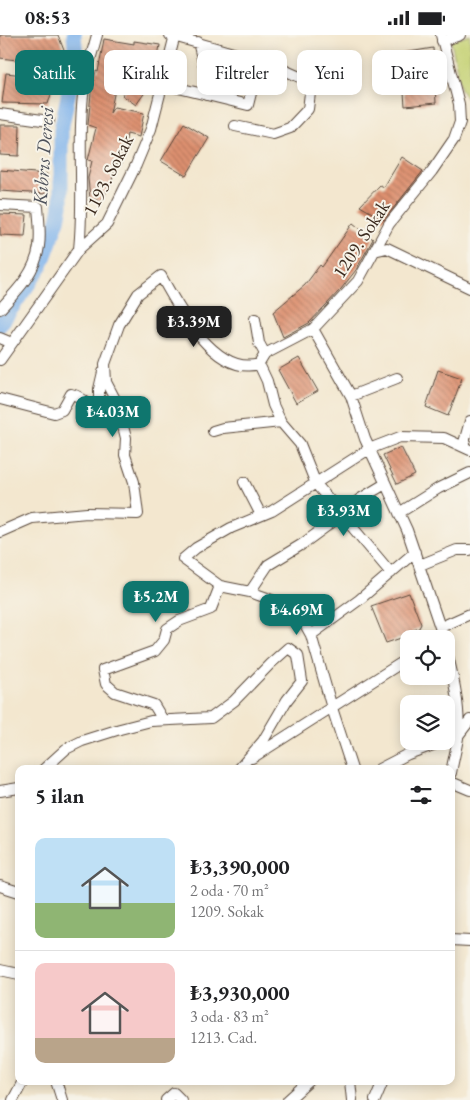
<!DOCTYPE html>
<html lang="tr">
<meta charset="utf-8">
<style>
:root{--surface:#fff;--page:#f2f2f2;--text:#202124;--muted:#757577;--line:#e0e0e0;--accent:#0f766e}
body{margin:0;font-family:"EB Garamond",serif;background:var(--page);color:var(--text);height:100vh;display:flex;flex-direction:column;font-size:19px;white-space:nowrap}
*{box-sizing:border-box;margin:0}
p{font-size:16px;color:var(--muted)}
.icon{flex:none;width:28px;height:28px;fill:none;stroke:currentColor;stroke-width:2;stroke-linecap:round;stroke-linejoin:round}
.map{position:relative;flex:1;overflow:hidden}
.details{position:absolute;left:15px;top:730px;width:440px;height:320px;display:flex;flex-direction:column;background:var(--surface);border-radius:10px;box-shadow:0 2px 12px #0003}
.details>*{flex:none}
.banner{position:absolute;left:15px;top:15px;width:440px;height:45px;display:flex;gap:10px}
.buttons{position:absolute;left:400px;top:595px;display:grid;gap:10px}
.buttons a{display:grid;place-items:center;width:55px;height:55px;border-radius:10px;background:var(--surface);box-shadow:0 2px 12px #0003;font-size:25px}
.price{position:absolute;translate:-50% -42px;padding:0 11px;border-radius:10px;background:var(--accent);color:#fff;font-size:16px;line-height:32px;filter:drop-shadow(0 1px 2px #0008)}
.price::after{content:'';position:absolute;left:50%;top:30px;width:15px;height:11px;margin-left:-8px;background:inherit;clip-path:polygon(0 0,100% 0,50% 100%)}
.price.current{background:#222;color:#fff}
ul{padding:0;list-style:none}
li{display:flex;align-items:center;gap:15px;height:125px;padding:0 20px}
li+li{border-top:1px solid var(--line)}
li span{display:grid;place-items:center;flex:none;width:140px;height:100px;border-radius:10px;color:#555}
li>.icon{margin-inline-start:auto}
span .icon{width:60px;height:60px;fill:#fffc;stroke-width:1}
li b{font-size:21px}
h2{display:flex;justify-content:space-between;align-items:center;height:60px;padding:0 20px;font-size:21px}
.pill{padding:0 18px;border-radius:10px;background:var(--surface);box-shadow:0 2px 12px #0003;font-size:18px;line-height:45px}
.pill.current{background:var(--accent);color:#fff}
.status{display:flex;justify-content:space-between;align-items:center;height:35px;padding:0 25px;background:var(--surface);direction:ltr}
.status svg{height:14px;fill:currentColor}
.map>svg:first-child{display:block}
.green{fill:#c5d173;stroke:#807e48}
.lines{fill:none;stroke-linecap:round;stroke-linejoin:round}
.river{stroke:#7fb3ec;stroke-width:15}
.building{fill:url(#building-back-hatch)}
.minor-casing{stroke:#574639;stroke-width:12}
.minor{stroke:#fff;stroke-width:10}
.labels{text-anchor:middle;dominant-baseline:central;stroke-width:4;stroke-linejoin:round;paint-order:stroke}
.street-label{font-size:19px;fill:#3b2a1e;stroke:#f7f3e8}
.water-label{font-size:20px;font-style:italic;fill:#4f535c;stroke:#f7f3e8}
</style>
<div class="status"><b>08:53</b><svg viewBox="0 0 49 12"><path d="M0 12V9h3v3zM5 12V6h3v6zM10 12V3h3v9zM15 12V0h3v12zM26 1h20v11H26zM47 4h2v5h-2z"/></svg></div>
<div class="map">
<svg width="470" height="1065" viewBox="0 0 470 1065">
<defs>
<pattern id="building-back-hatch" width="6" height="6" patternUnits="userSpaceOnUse" patternTransform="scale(1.25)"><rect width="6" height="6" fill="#dd9070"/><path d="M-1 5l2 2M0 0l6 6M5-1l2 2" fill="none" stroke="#b4765b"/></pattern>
</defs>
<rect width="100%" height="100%" fill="#f7f3e8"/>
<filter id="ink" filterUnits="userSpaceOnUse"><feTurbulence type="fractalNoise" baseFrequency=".02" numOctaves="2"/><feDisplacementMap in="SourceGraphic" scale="10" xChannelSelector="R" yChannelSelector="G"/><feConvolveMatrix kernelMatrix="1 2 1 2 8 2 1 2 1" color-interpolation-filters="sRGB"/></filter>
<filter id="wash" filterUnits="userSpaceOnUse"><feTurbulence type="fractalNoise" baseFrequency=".0096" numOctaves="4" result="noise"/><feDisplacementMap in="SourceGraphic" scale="20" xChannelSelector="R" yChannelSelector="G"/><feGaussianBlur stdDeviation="1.12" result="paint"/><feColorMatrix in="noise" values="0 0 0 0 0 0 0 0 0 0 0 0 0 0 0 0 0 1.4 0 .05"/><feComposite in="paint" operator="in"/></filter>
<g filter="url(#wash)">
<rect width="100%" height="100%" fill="#f3e7cf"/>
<path class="green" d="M470,0V64L465,61L461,55L451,6Z"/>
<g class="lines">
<path class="river" d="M0,290L41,231L58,185L61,171V95L76,22L74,0"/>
</g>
<g id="blocks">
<path class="building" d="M0,0H58L65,18L64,27H61L48,69L2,68L6,38L32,41L34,27L0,23Z
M104,4L134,9V6L160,10L155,38L120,32L110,78L114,72L144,78L139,102L127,99L121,130L116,129L111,149L101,166L90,164L88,143L92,126L88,125L96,93L88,90L91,58L96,36L98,37Z
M433,13L436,68L405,71L403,45L407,44L403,18Z
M135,43L148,53L136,70L122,60Z
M184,88L209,103L186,141L161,126Z
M0,90H20L19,121L0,120Z
M402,122L423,136L384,185L360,171L380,150L384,152Z
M0,135L47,139L46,159L0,156Z
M0,179L27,180L25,201L0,200Z
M353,188L373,204L356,235L341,254L309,288L283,302L273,277L305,250L320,230L322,232Z
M299,323L318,356L296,368L278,335Z
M438,335L462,343L448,381L426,372Z
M401,412L415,440L397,449L383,420Z
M409,558L421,589L419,593L412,596L413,599L386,608L371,571Z"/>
</g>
</g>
<g filter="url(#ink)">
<use href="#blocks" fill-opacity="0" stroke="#574639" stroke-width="1"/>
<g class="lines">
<defs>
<path id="minor" d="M170,0L268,28L302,43L310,58L308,74L290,93L273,99L235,91
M442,6L460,0
M198,7L207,43L206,60
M162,49L248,70L259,26
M0,79L49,86
M0,170L38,172C39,185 41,199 39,211C36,237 17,256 0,274
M79,214C85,158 76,101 85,45C88,30 93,15 97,0
M374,216L387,213L470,253
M255,284L259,308L265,319
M313,294L351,361
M0,303L12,308
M0,325L79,214L107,189L136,130L151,94L175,0
M397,343L351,361L365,404L407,495L444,604
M0,364L54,378L62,375L71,359C85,362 90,372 94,385L99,384V354L103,337
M213,396L223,393L281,387
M463,411L470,386
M244,447L261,480
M399,478L439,453L470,438
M0,497L32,483L87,478L138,479L134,447L125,420L126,403L117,368L106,347L105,329L119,290L138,259L161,241C178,272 215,342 259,329
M420,530L457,515H470
M391,538L316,449L300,409L281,387L273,370L267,346L259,329L265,319L313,294L358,246L389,189L432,136L454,104L460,87L459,69L441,0
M250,557L268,530L301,510L342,480L360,464L385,449
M441,592L470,579
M311,600L359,565L415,517
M446,613C453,641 461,673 458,703C456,715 453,726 451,738
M163,685L154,670L115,657L106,649L103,635L155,616L164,605L167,594L179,586L211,574L220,551
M457,702L470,685
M252,723L409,623
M44,734L66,714L82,706L120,694L151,686L211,683L234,666L270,629L288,613L298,620L302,646L287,665L263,706L239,734
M352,734L332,673L311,600L301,582L286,571L267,563L250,557L220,551L183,524L196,513L231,493L272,476L369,414L400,402L444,403L470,415
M379,734L408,719L444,706
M451,747L470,755
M0,756L19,753
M0,851L19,857
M451,905L470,906
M0,935L19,939
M56,1046L62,1065
M350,1046L352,1065
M13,1065L23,1046
M166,1065L174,1058L181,1065
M288,1065L309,1046
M375,1065L383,1046"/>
</defs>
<use href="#minor" class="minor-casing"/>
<use href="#minor" class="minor"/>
</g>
</g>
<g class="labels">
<g class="street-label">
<text transform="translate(108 140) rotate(-63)">1193. Sokak</text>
<text transform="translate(361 204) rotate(-57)">1209. Sokak</text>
</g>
<g class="water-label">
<text transform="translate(43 121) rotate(-86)">Kıbrıs Deresi</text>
</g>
</g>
</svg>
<div class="buttons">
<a><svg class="icon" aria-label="locate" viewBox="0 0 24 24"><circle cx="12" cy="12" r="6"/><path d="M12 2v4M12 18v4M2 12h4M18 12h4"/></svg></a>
<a><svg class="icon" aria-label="layers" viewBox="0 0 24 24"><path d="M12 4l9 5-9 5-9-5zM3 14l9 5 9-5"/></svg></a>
</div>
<b class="price current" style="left:194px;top:313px">₺3.39M</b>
<b class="price" style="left:113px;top:403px">₺4.03M</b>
<b class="price" style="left:344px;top:502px">₺3.93M</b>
<b class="price" style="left:156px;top:588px">₺5.2M</b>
<b class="price" style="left:297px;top:601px">₺4.69M</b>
<div class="banner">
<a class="pill current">Satılık</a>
<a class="pill">Kiralık</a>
<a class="pill">Filtreler</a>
<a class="pill">Yeni</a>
<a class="pill">Daire</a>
</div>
<section class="details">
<h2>5 ilan<svg class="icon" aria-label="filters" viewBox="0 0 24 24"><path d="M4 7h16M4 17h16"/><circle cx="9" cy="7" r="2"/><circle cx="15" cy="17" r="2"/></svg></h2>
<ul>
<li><span style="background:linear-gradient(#bfe0f5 65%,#8fb573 0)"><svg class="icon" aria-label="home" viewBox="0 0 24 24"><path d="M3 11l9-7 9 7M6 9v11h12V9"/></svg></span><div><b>₺3,390,000</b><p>2 oda · 70 m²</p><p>1209. Sokak</p></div></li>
<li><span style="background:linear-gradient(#f6c9c9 75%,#b9a48a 0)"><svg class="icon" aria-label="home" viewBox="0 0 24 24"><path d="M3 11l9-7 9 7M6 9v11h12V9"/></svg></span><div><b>₺3,930,000</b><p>3 oda · 83 m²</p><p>1213. Cad.</p></div></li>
</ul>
</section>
</div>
